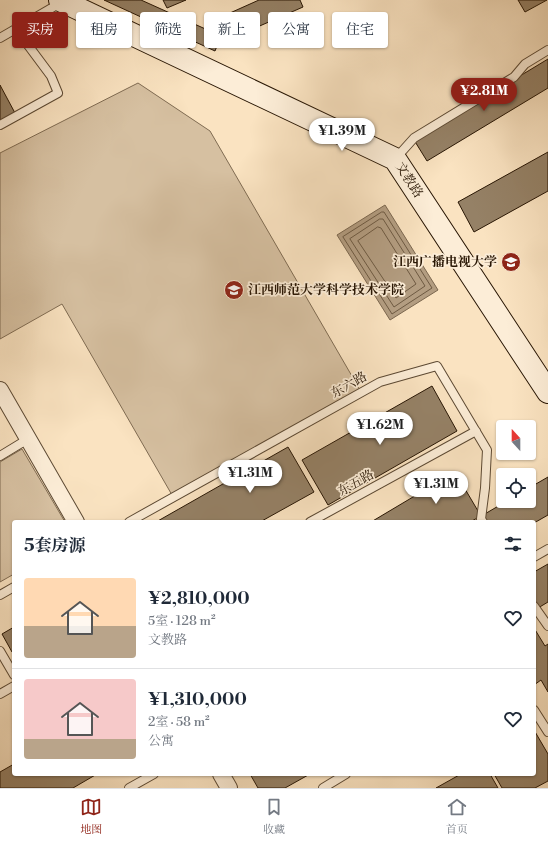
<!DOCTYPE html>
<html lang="zh">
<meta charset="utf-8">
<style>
:root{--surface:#fff;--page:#f6f6f7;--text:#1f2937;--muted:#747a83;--line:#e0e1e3;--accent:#8f2418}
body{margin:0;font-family:"Libre Bodoni","Noto Serif SC",serif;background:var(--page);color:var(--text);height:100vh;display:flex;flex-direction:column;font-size:15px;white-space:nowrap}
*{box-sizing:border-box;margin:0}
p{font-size:13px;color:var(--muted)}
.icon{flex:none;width:22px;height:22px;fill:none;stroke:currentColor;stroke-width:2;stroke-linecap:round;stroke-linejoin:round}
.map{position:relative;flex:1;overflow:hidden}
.details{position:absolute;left:12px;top:520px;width:524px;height:256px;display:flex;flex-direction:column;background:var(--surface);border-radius:4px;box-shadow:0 1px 3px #0004}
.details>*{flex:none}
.hud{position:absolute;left:12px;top:12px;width:524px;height:36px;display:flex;gap:8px}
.needle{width:26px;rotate:339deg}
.buttons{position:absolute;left:496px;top:420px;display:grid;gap:8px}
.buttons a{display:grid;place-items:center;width:40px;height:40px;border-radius:4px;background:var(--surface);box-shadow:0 1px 3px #0004;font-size:20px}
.price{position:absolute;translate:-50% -34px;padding:0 9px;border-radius:14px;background:#fff;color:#222;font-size:13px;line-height:26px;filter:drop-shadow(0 1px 2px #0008)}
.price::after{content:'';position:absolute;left:50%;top:24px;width:12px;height:9px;margin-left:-6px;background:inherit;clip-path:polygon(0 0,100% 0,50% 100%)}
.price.selected{background:var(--accent);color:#fff}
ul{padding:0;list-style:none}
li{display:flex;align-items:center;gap:12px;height:100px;padding:0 12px}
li+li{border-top:1px solid var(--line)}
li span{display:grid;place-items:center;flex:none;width:112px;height:80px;border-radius:4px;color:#555}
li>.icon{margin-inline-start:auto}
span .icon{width:48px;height:48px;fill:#fffc;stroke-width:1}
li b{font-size:17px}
h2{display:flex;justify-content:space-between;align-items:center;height:48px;padding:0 12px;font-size:17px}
.pill{padding:0 14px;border-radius:4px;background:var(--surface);box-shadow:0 1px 3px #0004;font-size:14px;line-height:36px}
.pill.selected{background:var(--accent);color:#fff}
.dock{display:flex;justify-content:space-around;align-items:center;height:56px;border-top:1px solid var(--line);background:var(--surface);font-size:11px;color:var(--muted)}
.dock a{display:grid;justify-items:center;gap:2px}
.dock .selected{color:var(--accent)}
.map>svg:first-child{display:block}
.green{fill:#d6c0a1;stroke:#7f6b52}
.water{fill:#b39d81;stroke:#7b674f}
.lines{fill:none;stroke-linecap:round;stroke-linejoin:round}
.shore{stroke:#6e5a42;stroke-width:1}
.building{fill:#958166;stroke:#281604}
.lane-casing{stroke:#5c4933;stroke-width:10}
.street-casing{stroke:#5c4933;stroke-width:18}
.secondary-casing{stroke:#281604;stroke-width:24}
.lane{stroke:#fcedd7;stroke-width:8}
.street{stroke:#fcedd7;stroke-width:16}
.secondary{stroke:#fcedd7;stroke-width:22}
.labels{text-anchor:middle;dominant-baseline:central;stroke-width:3.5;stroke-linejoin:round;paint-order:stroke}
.street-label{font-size:13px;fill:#281604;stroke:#fcedd7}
.poi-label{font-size:13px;font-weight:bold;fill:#281604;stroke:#fcedd7;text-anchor:end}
</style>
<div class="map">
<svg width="548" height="788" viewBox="0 0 548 788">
<rect width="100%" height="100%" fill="#fae3c1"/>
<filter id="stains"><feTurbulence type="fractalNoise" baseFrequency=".005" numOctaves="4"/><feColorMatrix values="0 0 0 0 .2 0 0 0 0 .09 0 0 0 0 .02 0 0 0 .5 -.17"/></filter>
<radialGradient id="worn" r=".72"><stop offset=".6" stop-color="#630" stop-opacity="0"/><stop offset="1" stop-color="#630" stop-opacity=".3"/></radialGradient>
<path class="green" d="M138,83L210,131L360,390L172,495L62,304L0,339V153Z
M22,449L65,522H14V574L0,582V462Z"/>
<path class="water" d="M385,205L438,290L390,320L337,235Z"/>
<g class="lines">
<path class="shore" d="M382,212H384L432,288L392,314L343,237Z
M380,219H383L425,286L394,307L350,239Z
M378,227L381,228L416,284L396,298L358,241Z"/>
</g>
<path class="building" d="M104,0H141L221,36L215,51Z
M163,0H186L167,8Z
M259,0H300L303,7L230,39L221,17Z
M518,0H547L525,12Z
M548,59V88L427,161L414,140Z
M0,85L15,113L0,121Z
M548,152V191L474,232L458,202Z
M432,386L457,431L328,505L302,460Z
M288,447L314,492L260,522H156Z
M455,472L481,516L470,522H371Z
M548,477V515L534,523L487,522L483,515L507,501H529V488Z
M548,564V602L538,608L534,601V572Z
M14,627V651L12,652L2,634Z
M534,628L545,646L548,644V692L541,680L534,685Z
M534,730L548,754V781L535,788H502L494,774H534Z
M14,764V774H97L73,788H0V772Z
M250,774H310L285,788H258Z
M461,774H490L498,788H436Z"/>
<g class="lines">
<defs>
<path id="lane" d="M0,38L62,2
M0,125L58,93L51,76L16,29
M396,158L414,138L514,77L525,64L548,50
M0,456L28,439
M129,522L380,382L437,366L487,450L485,488L481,519L483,522
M310,522L476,431
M534,557L548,549
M0,595L14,587
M534,606L548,626
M0,651L14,675
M0,694L14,686
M534,710L548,732
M129,788L154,774
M323,788L346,774"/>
<path id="street" d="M0,390L76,522
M221,774L229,788"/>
<path id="secondary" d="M60,0L395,159L548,392"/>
</defs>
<use href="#lane" class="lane-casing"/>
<use href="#street" class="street-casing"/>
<use href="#secondary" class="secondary-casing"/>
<use href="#lane" class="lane"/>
<use href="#street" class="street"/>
<use href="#secondary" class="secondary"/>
</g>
<defs>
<symbol id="university-disc" viewBox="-11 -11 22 22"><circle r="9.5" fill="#8f2418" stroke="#fcedd7"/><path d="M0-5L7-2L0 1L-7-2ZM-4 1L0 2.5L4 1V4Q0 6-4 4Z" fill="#fff"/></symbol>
</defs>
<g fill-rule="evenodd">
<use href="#university-disc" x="500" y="251" width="22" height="22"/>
<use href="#university-disc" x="223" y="279" width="22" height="22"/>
</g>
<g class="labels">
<g class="street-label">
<text transform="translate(409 180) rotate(57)">文教路</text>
<text transform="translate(349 385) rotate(-29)">东六路</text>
<text transform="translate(356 483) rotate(-29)">东五路</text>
</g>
<g class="poi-label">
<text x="497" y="262">江西广播电视大学</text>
<text x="248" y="290" text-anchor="start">江西师范大学科学技术学院</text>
</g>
</g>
<rect width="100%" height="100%" filter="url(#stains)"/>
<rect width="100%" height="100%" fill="url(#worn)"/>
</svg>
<div class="buttons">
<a><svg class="needle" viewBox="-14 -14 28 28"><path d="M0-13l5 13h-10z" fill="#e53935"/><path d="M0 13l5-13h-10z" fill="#747a83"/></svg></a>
<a><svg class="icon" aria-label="locate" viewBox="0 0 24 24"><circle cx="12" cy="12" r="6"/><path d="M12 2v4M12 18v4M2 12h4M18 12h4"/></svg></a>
</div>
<b class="price selected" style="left:484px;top:112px">¥2.81M</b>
<b class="price" style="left:342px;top:152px">¥1.39M</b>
<b class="price" style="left:380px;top:446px">¥1.62M</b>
<b class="price" style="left:250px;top:494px">¥1.31M</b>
<b class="price" style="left:436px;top:505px">¥1.31M</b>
<div class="hud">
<a class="pill selected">买房</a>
<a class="pill">租房</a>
<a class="pill">筛选</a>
<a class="pill">新上</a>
<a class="pill">公寓</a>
<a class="pill">住宅</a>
</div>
<section class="details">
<h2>5套房源<svg class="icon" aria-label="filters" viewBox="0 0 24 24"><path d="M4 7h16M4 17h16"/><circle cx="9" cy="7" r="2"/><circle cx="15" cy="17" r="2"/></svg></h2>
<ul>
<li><span style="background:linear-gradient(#ffd9b3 60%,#b9a48a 0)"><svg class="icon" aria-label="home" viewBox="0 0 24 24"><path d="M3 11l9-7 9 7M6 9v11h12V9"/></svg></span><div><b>¥2,810,000</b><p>5室 · 128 m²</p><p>文教路</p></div><svg class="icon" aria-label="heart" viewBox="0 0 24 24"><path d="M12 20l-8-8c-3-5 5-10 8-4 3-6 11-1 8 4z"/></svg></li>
<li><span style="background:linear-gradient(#f6c9c9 75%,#b9a48a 0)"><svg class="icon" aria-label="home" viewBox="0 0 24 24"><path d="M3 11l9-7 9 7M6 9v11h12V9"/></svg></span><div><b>¥1,310,000</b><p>2室 · 58 m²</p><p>公寓</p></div><svg class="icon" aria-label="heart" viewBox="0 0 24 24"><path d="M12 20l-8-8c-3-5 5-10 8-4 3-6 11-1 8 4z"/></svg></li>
</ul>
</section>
</div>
<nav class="dock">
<a class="selected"><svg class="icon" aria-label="map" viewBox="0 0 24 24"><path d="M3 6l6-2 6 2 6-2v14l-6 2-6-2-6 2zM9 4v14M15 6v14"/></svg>地图</a>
<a><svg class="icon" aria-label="saved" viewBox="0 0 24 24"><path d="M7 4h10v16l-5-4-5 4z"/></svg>收藏</a>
<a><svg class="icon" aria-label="home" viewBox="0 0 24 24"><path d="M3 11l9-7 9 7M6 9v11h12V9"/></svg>首页</a>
</nav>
